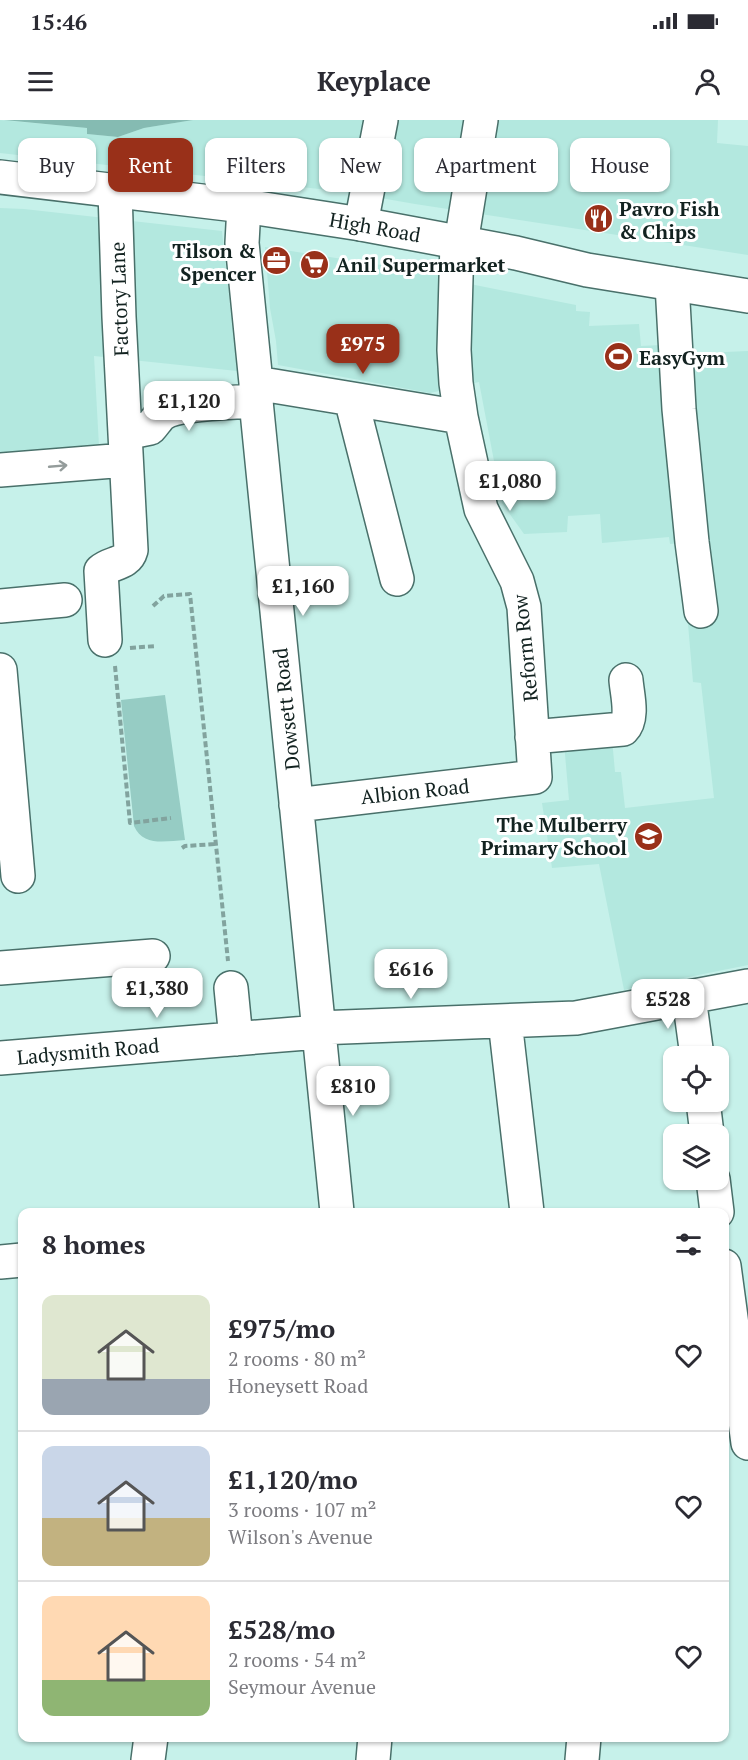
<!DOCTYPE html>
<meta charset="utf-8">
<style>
:root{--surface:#fff;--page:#f7f7f7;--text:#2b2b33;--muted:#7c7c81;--line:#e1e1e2;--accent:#993019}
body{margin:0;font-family:"PT Serif",serif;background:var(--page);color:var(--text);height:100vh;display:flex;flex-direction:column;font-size:22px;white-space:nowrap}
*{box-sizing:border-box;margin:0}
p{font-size:20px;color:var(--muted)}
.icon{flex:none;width:33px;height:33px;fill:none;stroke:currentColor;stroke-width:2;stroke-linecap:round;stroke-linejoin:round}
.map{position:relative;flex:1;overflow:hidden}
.side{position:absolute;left:18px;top:1088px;width:711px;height:534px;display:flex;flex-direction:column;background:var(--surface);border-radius:12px;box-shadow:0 2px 4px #0004}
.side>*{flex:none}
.banner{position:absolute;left:18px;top:18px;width:712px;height:54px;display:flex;gap:12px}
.buttons{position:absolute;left:663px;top:926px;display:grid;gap:12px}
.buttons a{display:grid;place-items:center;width:66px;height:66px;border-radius:12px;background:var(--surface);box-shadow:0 2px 4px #0004;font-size:30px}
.price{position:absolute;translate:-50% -51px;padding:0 14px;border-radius:12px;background:#fff;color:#222;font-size:20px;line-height:39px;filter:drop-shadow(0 2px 3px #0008)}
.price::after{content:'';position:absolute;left:50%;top:36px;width:18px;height:14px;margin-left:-9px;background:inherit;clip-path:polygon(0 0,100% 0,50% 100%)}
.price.active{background:var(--accent);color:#fff}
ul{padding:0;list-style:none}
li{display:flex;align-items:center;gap:18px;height:150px;padding:0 24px}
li+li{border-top:2px solid var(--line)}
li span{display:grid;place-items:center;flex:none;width:168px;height:120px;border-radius:12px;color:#555}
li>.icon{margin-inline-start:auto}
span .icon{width:72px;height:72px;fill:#fffc;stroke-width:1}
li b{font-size:26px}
h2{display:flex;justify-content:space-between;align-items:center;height:72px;padding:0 24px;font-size:26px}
.chip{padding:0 21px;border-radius:12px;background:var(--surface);box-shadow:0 2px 4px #0004;font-size:21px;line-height:54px}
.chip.active{background:var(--accent);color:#fff}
.status{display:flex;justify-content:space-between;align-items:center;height:42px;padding:0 30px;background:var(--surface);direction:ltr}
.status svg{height:16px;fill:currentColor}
header{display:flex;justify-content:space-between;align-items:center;height:78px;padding:0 24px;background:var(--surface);font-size:27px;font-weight:600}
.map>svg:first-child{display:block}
.built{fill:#b3e8df}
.green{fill:#96ccc4}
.forest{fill:#85bbb2}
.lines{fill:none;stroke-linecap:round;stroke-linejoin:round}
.minor-casing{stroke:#49706a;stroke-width:36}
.major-casing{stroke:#49706a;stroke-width:36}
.path{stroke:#82a39e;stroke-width:4;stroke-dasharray:6 3;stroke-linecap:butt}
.minor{stroke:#fff;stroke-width:33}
.major{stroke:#fff;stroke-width:33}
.oneway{stroke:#949c9b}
.labels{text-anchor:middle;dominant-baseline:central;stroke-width:6;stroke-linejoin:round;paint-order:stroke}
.poi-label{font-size:20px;font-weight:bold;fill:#122220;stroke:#fff;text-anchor:start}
.street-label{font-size:20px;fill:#122220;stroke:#fff}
</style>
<div class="status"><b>15:46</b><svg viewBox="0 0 49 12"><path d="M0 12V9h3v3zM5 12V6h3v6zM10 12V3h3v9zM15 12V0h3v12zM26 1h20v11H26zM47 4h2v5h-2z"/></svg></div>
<header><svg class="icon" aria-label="menu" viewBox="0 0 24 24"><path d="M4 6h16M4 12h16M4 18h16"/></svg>Keyplace<svg class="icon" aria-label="person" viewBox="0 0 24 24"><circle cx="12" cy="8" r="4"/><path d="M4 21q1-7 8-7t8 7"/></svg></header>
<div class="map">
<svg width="748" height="1640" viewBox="0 0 748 1640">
<rect width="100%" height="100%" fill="#c6f1ea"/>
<path class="built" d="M0,0L88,8L87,14L118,17L144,8L193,0H718L717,23L748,26V135L415,84L346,72L0,33Z
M0,88L24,89L222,111L237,251L94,236L99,326L0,335Z
M265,127L433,153L475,165L576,185V191L590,192L589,206L639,204L641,226L660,225L703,233L748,231V845L624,870L599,744L552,748L542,683L569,680L564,623L612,619L615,652H621L625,688L714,678L701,563L693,562L681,423L670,424L669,417L602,423L600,394L568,396L567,412L524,414L502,383L479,262L430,273L278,245L276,221L270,188Z"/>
<path class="green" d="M165,575L185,720C166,721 143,727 134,706L121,580Z"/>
<path class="forest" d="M4,0H193L144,8L118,17L87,14V8Z"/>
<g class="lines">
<defs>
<path id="minor" d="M244,86L242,123L256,263V281L337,1092
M361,104L381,0
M461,123L481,0
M672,164L679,289L692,422L701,491
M256,263L461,297
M351,279L397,459
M125,313L150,308C154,304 158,297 162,294C180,282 234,283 256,281
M0,350L126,340
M0,486L65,480
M105,520L101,451C111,442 127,445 131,430L119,197L115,71
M0,550L18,756
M532,617L623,609C634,598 627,574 626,560
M296,685L535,657L524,487L517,461L481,389L461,297L456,263L454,230L457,122
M0,848L153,836
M231,868L236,919
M689,877L697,936
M505,901L527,1092
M318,908L576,898L748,866
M0,938L319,912
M703,981L707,1014
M713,1059L717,1092
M0,1142L22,1140
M724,1146L748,1323
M148,1640L151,1617
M373,1640L375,1617
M582,1640L584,1617"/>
<path id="major" d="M0,57L244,86L361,104L516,133L587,150L748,176"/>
</defs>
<use href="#minor" class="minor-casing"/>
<use href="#major" class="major-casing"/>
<path class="path" d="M153,486L164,476L190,474L228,841
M130,528L156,526
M115,546L130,703L171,698
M182,728L185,726L215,724"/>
<use href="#minor" class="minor"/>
<use href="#major" class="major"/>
</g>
<defs><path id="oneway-shaft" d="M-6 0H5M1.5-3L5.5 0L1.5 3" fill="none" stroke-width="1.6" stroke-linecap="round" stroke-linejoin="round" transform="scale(1.5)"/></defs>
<use class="oneway" href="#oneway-shaft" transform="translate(58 346) rotate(-5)"/>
<defs>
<symbol id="restaurant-disc" viewBox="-11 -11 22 22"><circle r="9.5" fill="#993019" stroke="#fff"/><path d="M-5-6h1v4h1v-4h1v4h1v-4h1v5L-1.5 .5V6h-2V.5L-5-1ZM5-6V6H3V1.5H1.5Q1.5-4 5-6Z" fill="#fff"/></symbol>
<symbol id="office-disc" viewBox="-11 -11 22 22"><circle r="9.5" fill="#993019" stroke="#fff"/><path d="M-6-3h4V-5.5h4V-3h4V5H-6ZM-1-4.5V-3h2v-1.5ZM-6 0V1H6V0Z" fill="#fff"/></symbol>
<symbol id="supermarket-disc" viewBox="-11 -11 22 22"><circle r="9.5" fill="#993019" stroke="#fff"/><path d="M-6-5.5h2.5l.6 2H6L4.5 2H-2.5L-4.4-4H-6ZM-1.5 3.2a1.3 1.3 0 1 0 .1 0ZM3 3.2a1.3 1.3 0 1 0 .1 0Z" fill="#fff"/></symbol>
<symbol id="stadium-disc" viewBox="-11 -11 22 22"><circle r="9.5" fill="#993019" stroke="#fff"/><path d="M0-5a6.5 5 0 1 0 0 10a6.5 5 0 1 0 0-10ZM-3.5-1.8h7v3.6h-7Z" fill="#fff"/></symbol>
<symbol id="school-disc" viewBox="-11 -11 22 22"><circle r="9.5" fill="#993019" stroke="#fff"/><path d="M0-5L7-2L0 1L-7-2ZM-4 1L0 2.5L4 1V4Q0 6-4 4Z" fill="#fff"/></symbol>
</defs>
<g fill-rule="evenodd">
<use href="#restaurant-disc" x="582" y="82" width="33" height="33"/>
<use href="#office-disc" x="260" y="124" width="33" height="33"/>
<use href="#supermarket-disc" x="298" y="128" width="33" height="33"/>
<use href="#stadium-disc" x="602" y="220" width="33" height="33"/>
<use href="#school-disc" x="632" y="700" width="33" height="33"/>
</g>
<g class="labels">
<g class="poi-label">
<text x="619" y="88">Pavro Fish<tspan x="619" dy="23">&amp; Chips</tspan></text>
<text x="256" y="130" text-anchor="end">Tilson &amp;<tspan x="256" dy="23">Spencer</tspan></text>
<text x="336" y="144">Anil Supermarket</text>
<text x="639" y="237">EasyGym</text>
<text x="627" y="704" text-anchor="end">The Mulberry<tspan x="627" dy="23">Primary School</tspan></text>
</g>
<g class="street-label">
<text transform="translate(375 107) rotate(10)">High Road</text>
<text transform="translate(119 179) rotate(-92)">Factory Lane</text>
<text transform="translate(525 528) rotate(-96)">Reform Row</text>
<text transform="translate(286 589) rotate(-96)">Dowsett Road</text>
<text transform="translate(415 671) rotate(-6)">Albion Road</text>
<text transform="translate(88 931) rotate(-5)">Ladysmith Road</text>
</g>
</g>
</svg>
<div class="buttons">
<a><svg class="icon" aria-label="locate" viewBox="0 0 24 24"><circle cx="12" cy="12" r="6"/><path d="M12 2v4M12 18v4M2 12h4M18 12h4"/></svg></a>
<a><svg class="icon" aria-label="layers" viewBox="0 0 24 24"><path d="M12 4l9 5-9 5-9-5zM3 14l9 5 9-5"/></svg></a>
</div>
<b class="price active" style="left:363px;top:255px">£975</b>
<b class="price" style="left:189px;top:312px">£1,120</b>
<b class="price" style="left:510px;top:392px">£1,080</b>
<b class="price" style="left:303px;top:497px">£1,160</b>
<b class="price" style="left:411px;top:880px">£616</b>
<b class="price" style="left:157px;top:899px">£1,380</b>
<b class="price" style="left:668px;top:910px">£528</b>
<b class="price" style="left:353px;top:997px">£810</b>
<div class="banner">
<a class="chip">Buy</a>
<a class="chip active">Rent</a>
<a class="chip">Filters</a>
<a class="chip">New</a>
<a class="chip">Apartment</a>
<a class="chip">House</a>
</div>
<section class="side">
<h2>8 homes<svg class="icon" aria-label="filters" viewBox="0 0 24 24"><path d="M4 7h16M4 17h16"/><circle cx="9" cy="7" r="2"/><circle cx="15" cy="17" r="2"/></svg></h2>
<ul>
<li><span style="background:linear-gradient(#dfe7d0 70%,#9aa5b1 0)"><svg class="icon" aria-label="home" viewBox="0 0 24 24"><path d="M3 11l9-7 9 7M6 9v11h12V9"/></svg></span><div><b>£975/mo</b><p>2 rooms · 80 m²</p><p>Honeysett Road</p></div><svg class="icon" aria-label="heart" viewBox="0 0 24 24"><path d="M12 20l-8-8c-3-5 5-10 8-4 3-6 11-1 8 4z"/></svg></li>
<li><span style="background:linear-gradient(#c9d6e8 60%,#c2b280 0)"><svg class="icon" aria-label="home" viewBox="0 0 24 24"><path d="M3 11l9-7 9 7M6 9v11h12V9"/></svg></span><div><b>£1,120/mo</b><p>3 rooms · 107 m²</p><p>Wilson's Avenue</p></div><svg class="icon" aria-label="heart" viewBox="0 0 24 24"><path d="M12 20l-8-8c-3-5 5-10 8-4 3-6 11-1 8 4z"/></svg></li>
<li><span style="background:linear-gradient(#ffd9b3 70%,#8fb573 0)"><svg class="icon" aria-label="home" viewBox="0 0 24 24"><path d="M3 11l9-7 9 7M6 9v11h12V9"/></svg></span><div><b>£528/mo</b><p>2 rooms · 54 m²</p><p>Seymour Avenue</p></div><svg class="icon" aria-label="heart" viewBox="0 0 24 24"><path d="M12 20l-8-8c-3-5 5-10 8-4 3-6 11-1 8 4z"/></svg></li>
</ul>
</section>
</div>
